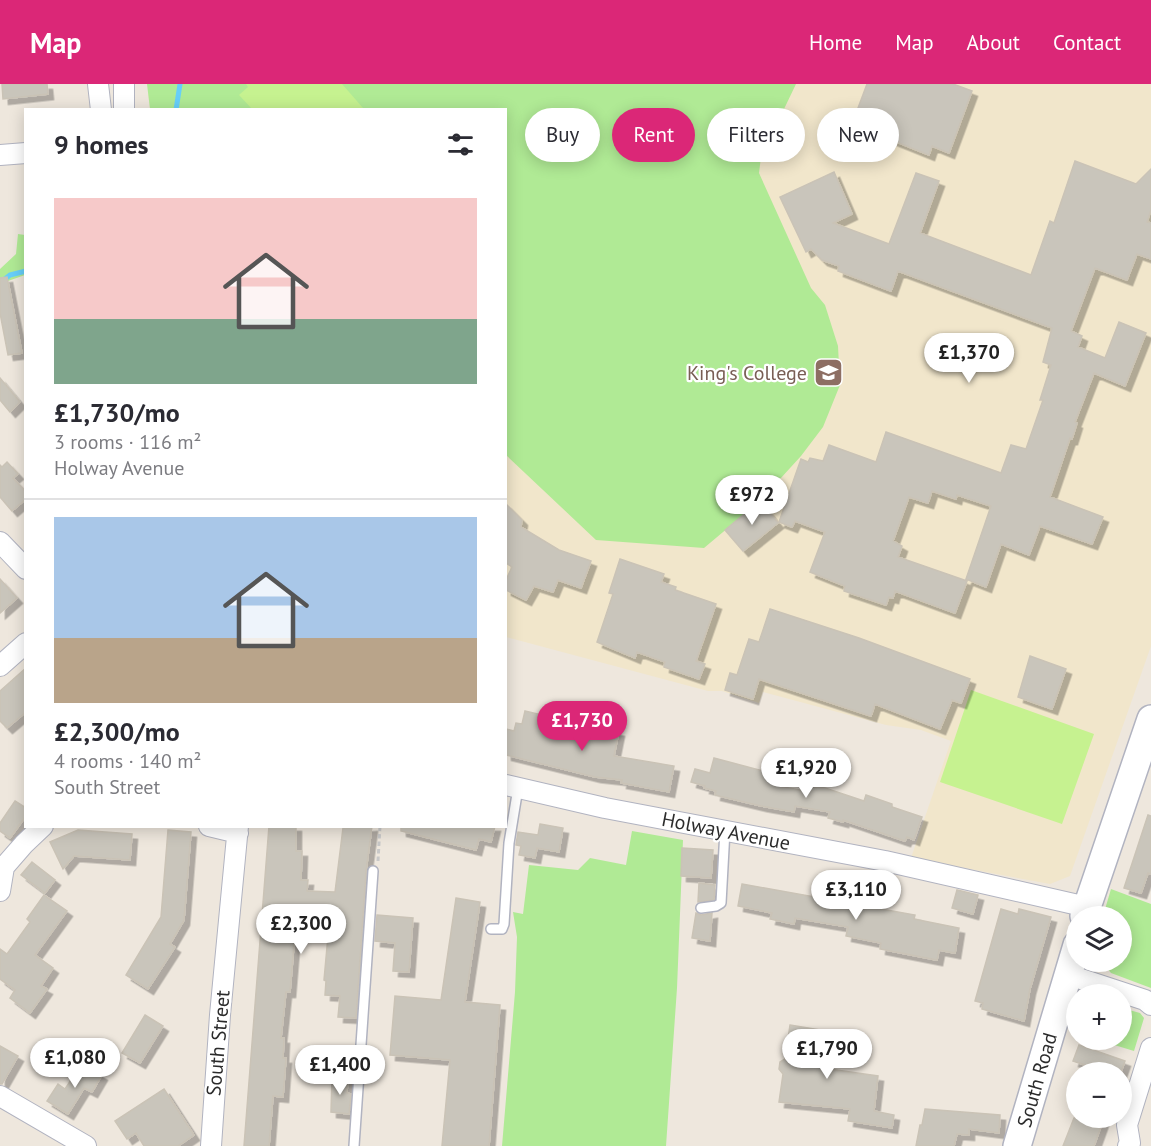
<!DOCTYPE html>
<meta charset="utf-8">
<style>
:root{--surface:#fff;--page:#f2f2f3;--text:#2b2b33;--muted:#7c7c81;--line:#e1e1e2;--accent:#db2777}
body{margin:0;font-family:"PT Sans",sans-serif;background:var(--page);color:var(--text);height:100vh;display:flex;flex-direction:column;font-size:22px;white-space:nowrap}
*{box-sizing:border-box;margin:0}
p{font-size:20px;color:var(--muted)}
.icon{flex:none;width:33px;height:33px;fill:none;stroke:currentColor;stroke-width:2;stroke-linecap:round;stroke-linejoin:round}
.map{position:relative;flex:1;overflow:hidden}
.drawer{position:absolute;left:24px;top:24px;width:483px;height:720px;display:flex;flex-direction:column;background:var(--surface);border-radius:0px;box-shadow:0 3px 15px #0003}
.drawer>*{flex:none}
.top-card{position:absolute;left:525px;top:24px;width:536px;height:54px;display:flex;gap:12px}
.controls{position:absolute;left:1066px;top:822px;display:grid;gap:12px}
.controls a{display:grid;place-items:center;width:66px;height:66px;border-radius:50%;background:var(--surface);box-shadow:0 3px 15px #0003;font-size:30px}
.price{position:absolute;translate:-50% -51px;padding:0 14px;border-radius:21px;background:#fff;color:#222;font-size:20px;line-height:39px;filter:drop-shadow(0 2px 3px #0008)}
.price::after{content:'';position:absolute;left:50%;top:36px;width:18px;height:14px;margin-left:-9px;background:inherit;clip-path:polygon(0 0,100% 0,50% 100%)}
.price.selected{background:var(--accent);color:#fff}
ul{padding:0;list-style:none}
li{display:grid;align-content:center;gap:12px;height:318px;padding:0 30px}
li+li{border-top:2px solid var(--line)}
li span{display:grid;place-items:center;height:186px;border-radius:0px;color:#555}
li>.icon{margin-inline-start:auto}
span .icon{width:108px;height:108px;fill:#fffc;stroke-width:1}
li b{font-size:26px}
h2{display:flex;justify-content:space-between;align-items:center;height:72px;padding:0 30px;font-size:26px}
.tag{padding:0 21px;border-radius:27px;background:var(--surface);box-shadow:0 3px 15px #0003;font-size:21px;line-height:54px}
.tag.selected{background:var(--accent);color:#fff}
header{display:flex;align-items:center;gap:36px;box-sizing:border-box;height:84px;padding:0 30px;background:var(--accent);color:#fff}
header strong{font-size:28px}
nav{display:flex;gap:33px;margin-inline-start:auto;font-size:21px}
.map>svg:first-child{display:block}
.education{fill:#f1e6cb}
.green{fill:#b0ea95}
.pitch{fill:#c6f290}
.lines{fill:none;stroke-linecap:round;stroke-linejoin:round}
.stream{stroke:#67cff9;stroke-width:5}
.building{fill:#c9c5bb;stroke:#cac3b6;stroke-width:1.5;filter:url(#shadow)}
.service-casing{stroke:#b1b3c0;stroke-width:12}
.minor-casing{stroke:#b1b3c0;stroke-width:22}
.secondary-casing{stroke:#b1b3c0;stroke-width:30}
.path{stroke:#c8c8c8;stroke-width:3;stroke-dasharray:4.5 3;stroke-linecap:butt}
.service{stroke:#fff;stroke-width:9}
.minor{stroke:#fff;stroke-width:20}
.secondary{stroke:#fff;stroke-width:27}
.labels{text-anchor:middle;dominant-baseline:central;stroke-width:4.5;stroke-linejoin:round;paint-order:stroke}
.education-label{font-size:20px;fill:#785e54;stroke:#fff;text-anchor:end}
.street-label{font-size:20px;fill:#2c2c2c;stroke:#fff}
</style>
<header>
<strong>Map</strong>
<nav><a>Home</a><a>Map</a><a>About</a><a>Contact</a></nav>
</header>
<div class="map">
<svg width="1151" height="1062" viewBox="0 0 1151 1062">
<defs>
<filter id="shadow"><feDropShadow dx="5.5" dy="5.5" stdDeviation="0" flood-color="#0004"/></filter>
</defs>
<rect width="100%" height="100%" fill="#eee7dd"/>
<path class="education" d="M158,0H1151V562L1070,792L1050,800L911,774L951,657L921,646L886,641L763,608L759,619L722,607H708L506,553V26H150L148,9Z"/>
<path class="green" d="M147,0H796L761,73L759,89L811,204L825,221L838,262L840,301L823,343L801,372L760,417L704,464L596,456L506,371V26L150,25Z
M18,150L25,151V191L8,197L0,203V185L16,170Z
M632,747L683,756L677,904L666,1062H502L515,908L517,853L513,828L523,830L529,781L578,786L590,774L626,781Z
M1111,805L1151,820V904L1111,889L1102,878H1122V832H1103Z
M1122,924L1140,929L1144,934L1134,967L1098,956H1122Z"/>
<path class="pitch" d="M246,0H342L363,24L252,25L239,11L248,3Z
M971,606L1094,650L1062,740L940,698Z"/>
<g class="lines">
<path class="stream" d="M176,26L180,0
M0,199L10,191L26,187"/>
</g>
<path class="building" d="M2,0H47L48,10L3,15Z
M867,0H953L972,7L949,69L932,62L929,71L852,40Z
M1075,77L1136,100L1151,85V126L1147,138L1151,139V175L1137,170L1127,196L1095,184L1071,247L1082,252L1078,263L1105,274L1119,238L1146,249L1125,302L1094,289L1075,338L1077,339L1072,355L1070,354L1050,413L1103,433L1092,460L1040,442L1029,471L1001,460L986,503L966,495L991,422L957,411L956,415L932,407L928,419L909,413L893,457L902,462L898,473L967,497L955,529L895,507L893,514L889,513L886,521L844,507L845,502L810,488L825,448L795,437L792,443L779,438L801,375L808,378L810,374L823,377L829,361L876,378L886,348L1001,389L1011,361L1026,365L1043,316H1040L1051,281L1043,278L1052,244L898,187L891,207L838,187L839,182L822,176L811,165L806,168L780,113L834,88L852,130L833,139L889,160L916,89L939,97L920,149L1031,191L1050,137L1054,139Z
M7,193L22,269L8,271L0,229V194Z
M0,294L20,318L10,328L0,316Z
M7,378L18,390L13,394L26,408V415L12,427L0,413V381L2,383Z
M760,417L778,439L743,467L725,446Z
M506,420L522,436L521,443L559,466L591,477L581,504L558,496L553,508L534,502L526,516L506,506V496L512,483L506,479Z
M620,475L664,490L661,498L676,503L675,506L716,520L696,577L705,580L699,595L664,583L665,578L637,568L635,574L597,558L613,510L609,509Z
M0,495L17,514L0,529Z
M770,525L859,554L970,595L961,619L952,616L940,645L875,620L871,632L759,595L753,615L725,606L730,589L737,591L749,555L759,558Z
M1030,572L1066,585L1052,625L1018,613Z
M26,584V628L7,644L0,637V607Z
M525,627L542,631L541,633L580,642L581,638L619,647L614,672L674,682L669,708L621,699L622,696L595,693L506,671V645L514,647L516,639L522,640Z
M714,674L767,688L766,692L775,695L773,701L805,707L806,702L825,704L864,717L866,711L892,720V723L922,733L914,756L907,753L905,757L843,736V738L828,734L830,728L795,722L794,728L761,722L715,711L716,707L704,704L705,702L691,698L695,685L710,689Z
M15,717L26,724V732L10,754L0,747V739Z
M1148,731L1151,732V790L1148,789L1141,809L1124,804Z
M540,740L563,744L559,768L537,764L535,774L519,771L521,762L516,761L518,748L538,751Z
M269,742H296V767H302L301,796H308L307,807L335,808L343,744L372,742L366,787L356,934L338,933L340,912L325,911L326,897L324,896L328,852L295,849L290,908H286L281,954H284L283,974H286L283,1013L273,1012L269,1062H244Z
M401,742H495L491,758L479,755L476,766L401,747Z
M78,746L132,750L130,776L74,772L63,785L50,758Z
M168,746L191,748L184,836L170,860L175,863L148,905L126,891L161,833Z
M682,764L713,766L711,794L681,792Z
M32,778L55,796L45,809L21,791Z
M699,799L715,801L714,816L698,818Z
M742,800L915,831L914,835L959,844L955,869L939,866L937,876L880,865L881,859L846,852L848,843L795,834L794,840L770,835L772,829L738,822Z
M957,806L978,811L973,830L952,824Z
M44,811L67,827L35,871L53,884L41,902L47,905L30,929L10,914L15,906L0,895V865L7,870L30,838L27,835Z
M456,814L480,818L465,918L500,921L489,1062H442L450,976L390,971L395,912L441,916Z
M1001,825L1018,830L1019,825L1051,833L1030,905L1024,937L982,925L983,919L975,917Z
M696,829L701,831L712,829L710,857L692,854Z
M377,831L413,834L409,888L393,887L395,859L375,857Z
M145,931L163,942L140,979L122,969Z
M790,941L827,947L822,984L878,992L874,1027L894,1031L892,1044L848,1037L850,1025L779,1018L783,990L779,985L780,978L785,975Z
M1079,961L1125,977L1121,988H1106L1073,977Z
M0,962L18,972L2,1000H0Z
M84,980L102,991L92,1008L84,1004L68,1030L47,1017L58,1000L65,1005L77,987L79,988Z
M332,993L348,994L347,1009L351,1010L349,1030L331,1028Z
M164,1005L194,1051L178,1062H144L136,1049L127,1055L115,1037Z
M925,1025L1000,1031L999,1049L969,1045V1051L957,1050L954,1062H916L920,1041H922Z
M1074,1034H1104L1094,1062H1063Z"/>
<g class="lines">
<defs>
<path id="service" d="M701,824L716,822L721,819L725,746
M491,845H502L504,840L509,759L518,704
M354,1062L373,787"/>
<path id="minor" d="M98,0L101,26
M124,26V0
M0,71L26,69
M0,458L26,485
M0,582L26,559
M506,701L605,724L885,777L1087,823
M209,742L238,749
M0,807L4,783L24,760L43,742
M1069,891L1145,916L1151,921
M0,1012L86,1062
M211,1062L220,931L238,742
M1128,1062L1130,1059L1127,1041L1151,964"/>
<path id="secondary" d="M1084,832L1151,635
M1017,1062L1077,861"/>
</defs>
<use href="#service" class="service-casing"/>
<use href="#minor" class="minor-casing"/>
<use href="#secondary" class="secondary-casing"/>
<path class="path" d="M378,777L380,742"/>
<use href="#service" class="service"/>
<use href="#minor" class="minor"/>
<use href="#secondary" class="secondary"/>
</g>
<defs>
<symbol id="school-square" viewBox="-11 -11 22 22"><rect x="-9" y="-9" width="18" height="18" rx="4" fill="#8d6e63" stroke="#fff"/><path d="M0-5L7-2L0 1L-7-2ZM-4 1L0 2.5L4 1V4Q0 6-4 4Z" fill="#fff"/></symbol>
</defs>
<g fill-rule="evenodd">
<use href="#school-square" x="812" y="272" width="33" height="33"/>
</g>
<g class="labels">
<g class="education-label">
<text x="807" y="289">King's College</text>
</g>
<g class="street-label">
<text transform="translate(726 747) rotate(11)">Holway Avenue</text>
<text transform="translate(218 959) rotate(-85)">South Street</text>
<text transform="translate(1037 996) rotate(-74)">South Road</text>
</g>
</g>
</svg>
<div class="controls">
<a><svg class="icon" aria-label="layers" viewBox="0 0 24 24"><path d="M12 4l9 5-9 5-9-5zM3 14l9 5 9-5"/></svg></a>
<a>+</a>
<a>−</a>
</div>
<b class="price" style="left:969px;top:300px">£1,370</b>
<b class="price" style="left:752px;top:442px">£972</b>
<b class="price selected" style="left:582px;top:668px">£1,730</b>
<b class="price" style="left:806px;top:715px">£1,920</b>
<b class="price" style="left:856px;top:837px">£3,110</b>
<b class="price" style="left:301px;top:871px">£2,300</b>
<b class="price" style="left:827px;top:996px">£1,790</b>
<b class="price" style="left:75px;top:1005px">£1,080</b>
<b class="price" style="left:340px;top:1012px">£1,400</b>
<div class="top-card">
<a class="tag">Buy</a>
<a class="tag selected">Rent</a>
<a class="tag">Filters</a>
<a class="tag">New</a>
</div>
<section class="drawer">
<h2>9 homes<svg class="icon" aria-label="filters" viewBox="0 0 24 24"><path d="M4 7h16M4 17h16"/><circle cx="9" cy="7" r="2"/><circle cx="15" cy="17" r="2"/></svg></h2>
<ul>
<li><span style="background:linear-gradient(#f6c9c9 65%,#7fa58c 0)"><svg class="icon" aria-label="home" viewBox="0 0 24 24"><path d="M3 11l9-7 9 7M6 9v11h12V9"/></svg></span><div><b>£1,730/mo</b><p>3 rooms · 116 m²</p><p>Holway Avenue</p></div></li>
<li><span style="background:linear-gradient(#a9c7e8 65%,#b9a48a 0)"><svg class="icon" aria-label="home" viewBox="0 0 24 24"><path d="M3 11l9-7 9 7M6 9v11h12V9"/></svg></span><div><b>£2,300/mo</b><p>4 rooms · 140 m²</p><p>South Street</p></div></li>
</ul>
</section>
</div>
